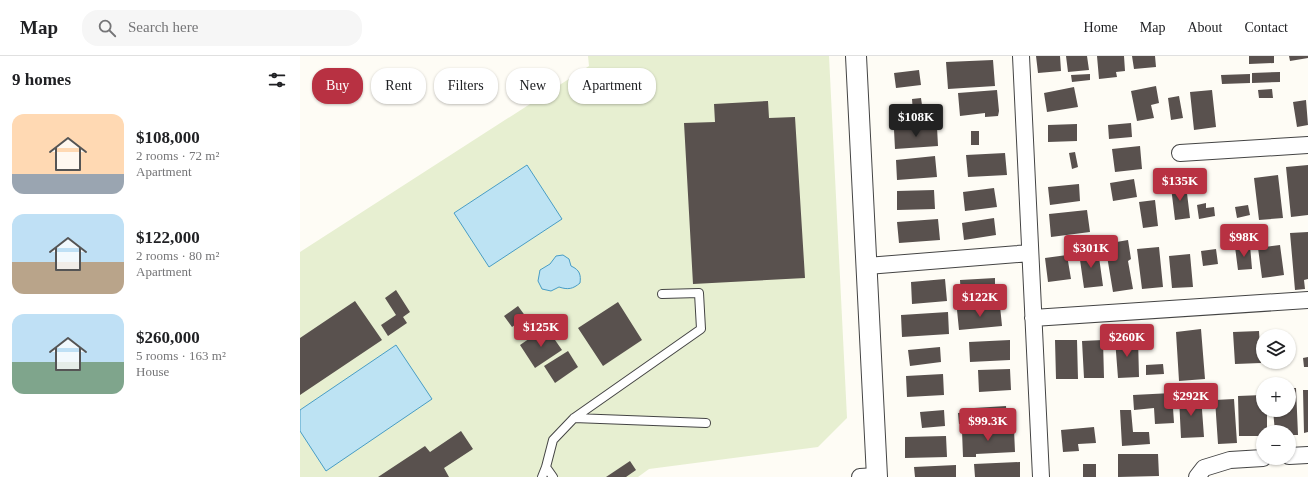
<!DOCTYPE html>
<meta charset="utf-8">
<style>
:root{--surface:#fff;--page:#f6f6f6;--text:#202124;--muted:#757577;--line:#e0e0e0;--accent:#b83142}
body{margin:0;font-family:"Times New Roman",serif;background:var(--page);color:var(--text);height:100vh;display:flex;flex-direction:column;font-size:15px;white-space:nowrap}
*{box-sizing:border-box;margin:0}
p{font-size:13px;color:var(--muted)}
.icon{flex:none;width:22px;height:22px;fill:none;stroke:currentColor;stroke-width:2;stroke-linecap:round;stroke-linejoin:round}
.map{position:relative;flex:1;overflow:hidden}
.side{display:flex;flex-direction:column;background:var(--surface);width:300px}
.side>*{flex:none}
.top-card{position:absolute;left:12px;top:12px;width:380px;height:36px;display:flex;gap:8px}
.tools{position:absolute;left:956px;top:273px;display:grid;gap:8px}
.tools a{display:grid;place-items:center;width:40px;height:40px;border-radius:50%;background:var(--surface);box-shadow:0 1px 3px #0004;font-size:20px}
.price{position:absolute;translate:-50% -34px;padding:0 9px;border-radius:4px;background:var(--accent);color:#fff;font-size:13px;line-height:26px;filter:drop-shadow(0 1px 2px #0008)}
.price::after{content:'';position:absolute;left:50%;top:24px;width:12px;height:9px;margin-left:-6px;background:inherit;clip-path:polygon(0 0,100% 0,50% 100%)}
.price.active{background:#222;color:#fff}
ul{padding:0;list-style:none}
li{display:flex;align-items:center;gap:12px;height:100px;padding:0 12px}
li span{display:grid;place-items:center;flex:none;width:112px;height:80px;border-radius:12px;color:#555}
li>.icon{margin-inline-start:auto}
span .icon{width:48px;height:48px;fill:#fffc;stroke-width:1}
li b{font-size:17px}
h2{display:flex;justify-content:space-between;align-items:center;height:48px;padding:0 12px;font-size:17px}
.chip{padding:0 14px;border-radius:16px;background:var(--surface);box-shadow:0 1px 3px #0004;font-size:14px;line-height:36px}
.chip.active{background:var(--accent);color:#fff}
header{display:flex;align-items:center;gap:24px;box-sizing:border-box;height:56px;padding:0 20px;background:var(--surface);border-bottom:1px solid var(--line)}
header strong{font-size:19px}
nav{display:flex;gap:22px;margin-inline-start:auto;font-size:14px}
.search{width:280px;height:36px;background:var(--page);display:flex;align-items:center;gap:10px;box-sizing:border-box;padding:0 14px;border-radius:16px;color:var(--muted);font-size:15px}
main{display:flex;flex:1;min-height:0}
.map>svg:first-child{display:block}
.pitch{fill:#e7efd1}
.water{fill:#bde3f3;stroke:#489dc5}
.building{fill:#59514e}
.lines{fill:none;stroke-linecap:round;stroke-linejoin:round}
.service-casing{stroke:#444;stroke-width:10}
.minor-casing{stroke:#444;stroke-width:18}
.tertiary-casing{stroke:#444;stroke-width:22}
.service{stroke:#fff;stroke-width:8}
.minor{stroke:#fff;stroke-width:16}
.tertiary{stroke:#fff;stroke-width:20}
</style>
<header>
<strong>Map</strong>
<div class="search"><svg class="icon" aria-label="search" viewBox="0 0 24 24"><circle cx="10" cy="10" r="6"/><path d="M15 15l6 6"/></svg>Search here</div>
<nav><a>Home</a><a>Map</a><a>About</a><a>Contact</a></nav>
</header>
<main>
<section class="side">
<h2>9 homes<svg class="icon" aria-label="filters" viewBox="0 0 24 24"><path d="M4 7h16M4 17h16"/><circle cx="9" cy="7" r="2"/><circle cx="15" cy="17" r="2"/></svg></h2>
<ul>
<li><span style="background:linear-gradient(#ffd9b3 75%,#9aa5b1 0)"><svg class="icon" aria-label="home" viewBox="0 0 24 24"><path d="M3 11l9-7 9 7M6 9v11h12V9"/></svg></span><div><b>$108,000</b><p>2 rooms · 72 m²</p><p>Apartment</p></div></li>
<li><span style="background:linear-gradient(#bfe0f5 60%,#b9a48a 0)"><svg class="icon" aria-label="home" viewBox="0 0 24 24"><path d="M3 11l9-7 9 7M6 9v11h12V9"/></svg></span><div><b>$122,000</b><p>2 rooms · 80 m²</p><p>Apartment</p></div></li>
<li><span style="background:linear-gradient(#bfe0f5 60%,#7fa58c 0)"><svg class="icon" aria-label="home" viewBox="0 0 24 24"><path d="M3 11l9-7 9 7M6 9v11h12V9"/></svg></span><div><b>$260,000</b><p>5 rooms · 163 m²</p><p>House</p></div></li>
</ul>
</section>
<div class="map">
<svg width="1008" height="421" viewBox="0 0 1008 421">
<rect width="100%" height="100%" fill="#fefcf5"/>
<path class="pitch" d="M288,0H529L547,362L518,391L349,413L338,421H0V196L289,10Z"/>
<path class="water" d="M227,109L262,163L189,211L154,157Z
M263,199L269,203L271,210C280,214 281,219 280,227C273,233 268,234 259,231L251,235L242,233L238,225L240,214L250,208L256,200Z
M96,289L132,343L26,415L0,375V354Z"/>
<path class="building" d="M736,0H760L761,15L738,17Z
M766,0H787L789,14L768,16Z
M797,0H824L825,15L816,16L817,21L799,23Z
M832,0H855L856,11L834,13Z
M949,0H974V7L949,8Z
M989,0H1008V2L990,5Z
M693,4L695,30L648,33L646,6Z
M619,14L621,29L596,32L594,17Z
M980,16V26L952,27V17Z
M790,18V24L772,26L771,19Z
M950,18V27L922,28L921,19Z
M856,30L859,47L851,49L854,62L837,65L831,35Z
M774,31L778,51L747,56L744,37Z
M972,33L973,42H959L958,34Z
M697,34L699,55L698,60L685,61V57L660,60L658,37Z
M912,34L916,71L894,74L890,36Z
M879,40L883,62L871,64L868,42Z
M621,42L623,56L613,57L612,43Z
M1006,44L1008,69L997,71L993,46Z
M468,45L469,62L495,61L505,222L393,228L384,67L415,66L414,48Z
M831,67L832,81L809,83L808,69Z
M777,68V85L748,86V69Z
M637,71L638,90L595,93L594,74Z
M671,75H679V89H671Z
M840,90L842,113L815,116L812,93Z
M775,96L778,111L772,113L769,97Z
M705,97L707,119L668,121L666,99Z
M635,100L637,121L597,124L596,104Z
M1008,109V159L991,161L986,111Z
M978,119L983,162L959,164L954,122Z
M834,123L837,141L813,145L810,127Z
M779,128L780,145L750,149L748,131Z
M886,129L890,162L875,164L871,131Z
M694,132L697,151L665,155L663,136Z
M634,134L635,153L597,154V135Z
M855,144L858,170L843,172L839,146Z
M906,147V152L914,151L915,160L899,163L897,149Z
M948,149L950,159L937,162L935,151Z
M787,154L790,176L751,181L749,158Z
M694,162L696,179L664,184L662,167Z
M638,163L640,184L599,187L597,166Z
M1008,176V223L1004,224L1005,233L995,234L990,177Z
M828,184L831,203L828,205L833,233L813,236L805,188Z
M950,189L952,213L938,214L935,191Z
M980,189L984,219L962,222L958,192Z
M859,191L863,231L842,233L837,193Z
M916,193L918,208L903,210L901,195Z
M798,194L803,230L784,232L779,197Z
M890,198L893,231L872,232L869,200Z
M767,199L771,223L748,226L745,202Z
M695,222V231L704,230L705,242L661,244L660,224Z
M645,223L647,245L612,248L611,226Z
M96,234L110,256L103,261L107,267L88,280L81,269L96,259L85,242Z
M55,245L82,284L0,339V282Z
M318,246L342,284L303,310L278,272Z
M218,250L226,261L212,271L204,260Z
M700,250L702,270L659,274L657,254Z
M648,256L649,278L602,281L601,259Z
M246,271L262,294L235,312L220,289Z
M901,273L905,323L879,325L876,276Z
M959,275L961,307L935,308L933,276Z
M838,282L839,321L818,322L815,283Z
M710,284V304L670,306L669,286Z
M755,284H777L778,323H756Z
M803,284L804,322H784L782,285Z
M640,291L641,306L610,310L608,294Z
M268,295L278,311L255,327L244,310Z
M1008,301V311H1004L1003,302Z
M863,308L864,318L846,319V309Z
M710,313L711,334L679,336L678,314Z
M643,318L644,339L607,341L606,320Z
M989,332H996L998,379H989V376H975L973,354H989Z
M1003,334H1008V376L1004,377Z
M872,337L874,367L855,368L854,352L834,354L833,339Z
M963,339V354H967V376H963V380H939L938,340Z
M901,340L904,381L881,382L879,342Z
M934,343L937,387L918,388L915,344Z
M706,350L707,366L675,368L674,352Z
M644,354L645,370L622,372L620,356Z
M820,354H831L833,376H849L850,388L822,390Z
M667,356L668,366L659,368L658,357Z
M794,371L796,387L778,388L779,395L763,396L761,374Z
M714,373L715,396L676,398V401H663L662,375Z
M161,375L173,393L144,412L149,421H78L125,390L130,396Z
M646,380L647,401L605,402V381Z
M818,398H858L859,420L818,421Z
M330,405L336,414L326,421H306Z
M720,406V421H675L674,408Z
M783,408H796V421H783Z
M656,409V421H615L614,411Z"/>
<g class="lines">
<defs>
<path id="service" d="M274,362L406,367
M246,411L253,421
M242,421L246,411L253,384L274,362L401,273L399,237L362,238"/>
<path id="minor" d="M721,0L741,421
M880,97L1008,89
M567,210L730,197
M733,262L1008,244
M989,400L1008,399
M560,421L577,420
M897,421L904,412L930,404L963,402"/>
<path id="tertiary" d="M556,0L577,421"/>
</defs>
<use href="#service" class="service-casing"/>
<use href="#minor" class="minor-casing"/>
<use href="#tertiary" class="tertiary-casing"/>
<use href="#service" class="service"/>
<use href="#minor" class="minor"/>
<use href="#tertiary" class="tertiary"/>
</g>
</svg>
<div class="tools">
<a><svg class="icon" aria-label="layers" viewBox="0 0 24 24"><path d="M12 4l9 5-9 5-9-5zM3 14l9 5 9-5"/></svg></a>
<a>+</a>
<a>−</a>
</div>
<b class="price active" style="left:616px;top:82px">$108K</b>
<b class="price" style="left:880px;top:146px">$135K</b>
<b class="price" style="left:944px;top:202px">$98K</b>
<b class="price" style="left:791px;top:213px">$301K</b>
<b class="price" style="left:680px;top:262px">$122K</b>
<b class="price" style="left:241px;top:292px">$125K</b>
<b class="price" style="left:827px;top:302px">$260K</b>
<b class="price" style="left:891px;top:361px">$292K</b>
<b class="price" style="left:688px;top:386px">$99.3K</b>
<div class="top-card">
<a class="chip active">Buy</a>
<a class="chip">Rent</a>
<a class="chip">Filters</a>
<a class="chip">New</a>
<a class="chip">Apartment</a>
</div>
</div>
</main>
